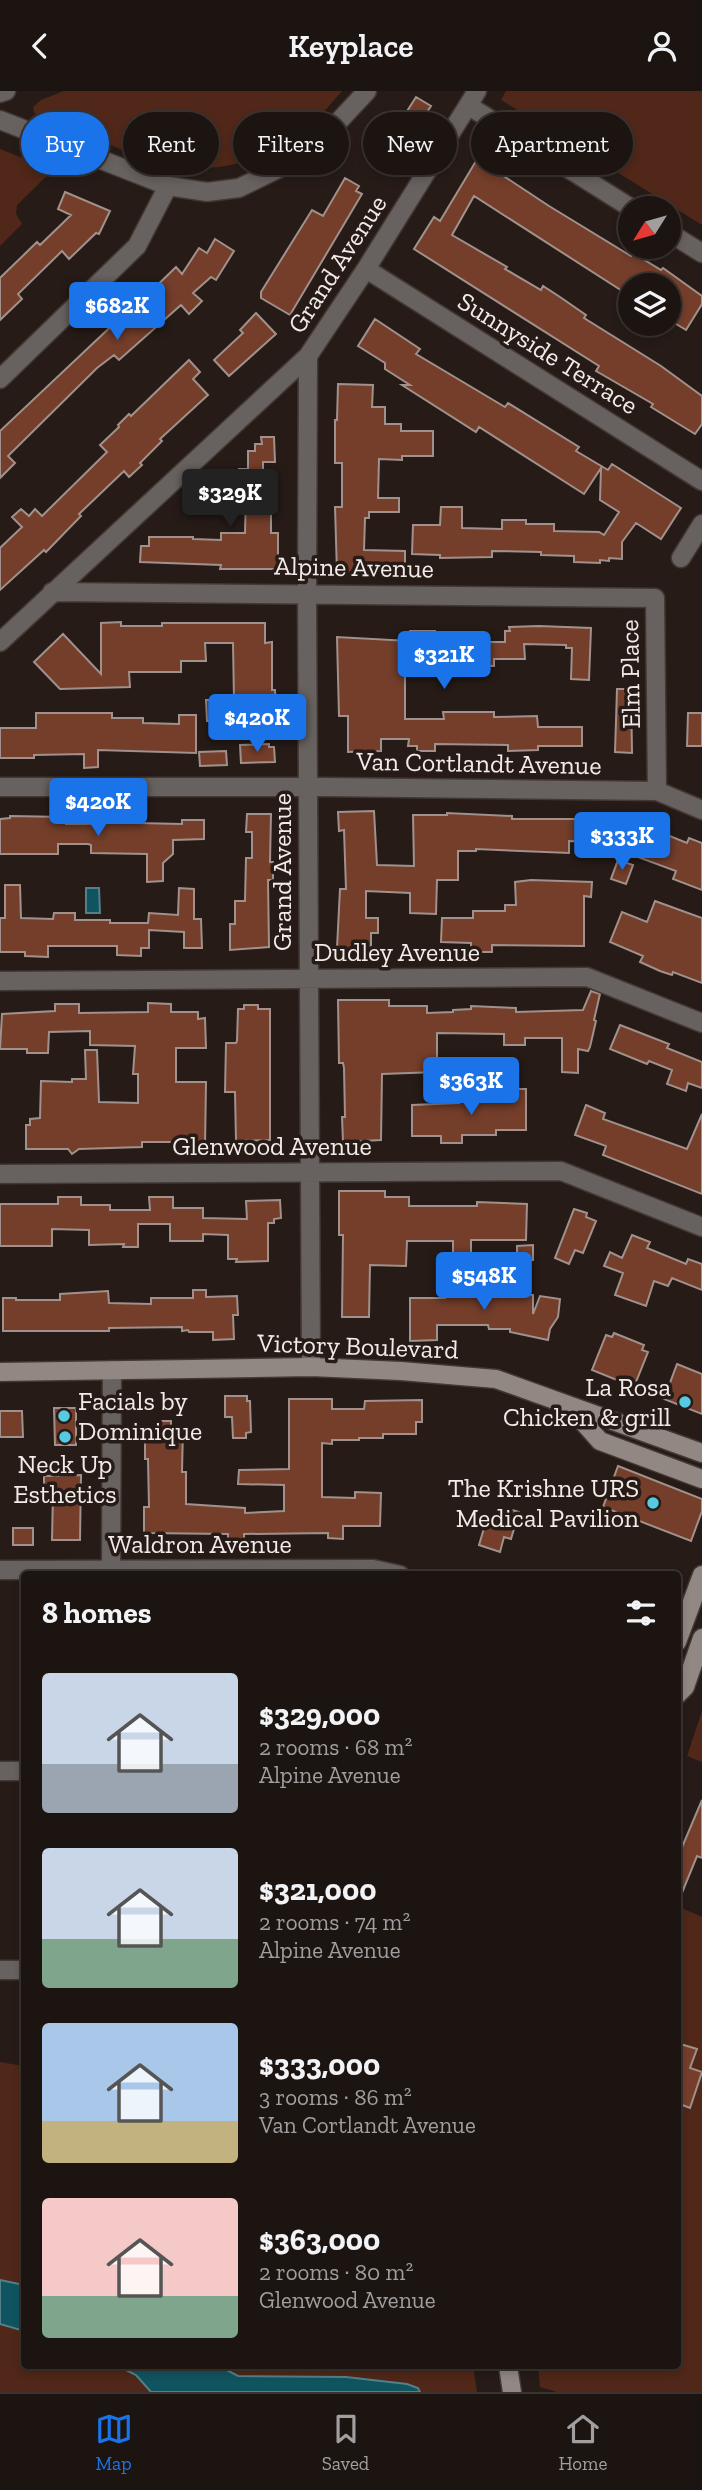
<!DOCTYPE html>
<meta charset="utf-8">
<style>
:root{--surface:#1c1411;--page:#251d1a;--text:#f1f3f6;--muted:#a09e9f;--line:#3a3331;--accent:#1a73e8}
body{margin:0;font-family:"Zilla Slab",serif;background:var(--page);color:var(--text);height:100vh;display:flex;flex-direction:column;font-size:26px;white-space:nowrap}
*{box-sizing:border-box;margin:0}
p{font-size:23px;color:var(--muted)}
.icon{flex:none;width:38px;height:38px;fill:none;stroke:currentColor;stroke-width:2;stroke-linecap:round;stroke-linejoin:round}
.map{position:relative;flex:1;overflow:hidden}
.side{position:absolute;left:21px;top:1480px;width:660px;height:798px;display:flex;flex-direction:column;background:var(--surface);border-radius:7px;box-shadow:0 4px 10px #0003,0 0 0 2px var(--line)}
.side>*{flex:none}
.guide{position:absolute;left:21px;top:21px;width:662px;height:63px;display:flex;gap:14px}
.needle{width:46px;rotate:233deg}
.fabs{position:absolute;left:618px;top:105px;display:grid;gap:14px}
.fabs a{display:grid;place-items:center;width:63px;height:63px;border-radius:50%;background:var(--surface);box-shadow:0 4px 10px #0003,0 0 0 2px var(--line);font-size:35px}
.price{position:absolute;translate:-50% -60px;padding:0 16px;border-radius:7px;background:var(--accent);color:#fff;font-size:23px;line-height:46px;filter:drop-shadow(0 2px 4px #0008)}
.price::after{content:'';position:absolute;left:50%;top:42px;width:21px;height:16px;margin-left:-10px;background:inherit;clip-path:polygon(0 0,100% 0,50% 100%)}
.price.active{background:#222;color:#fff}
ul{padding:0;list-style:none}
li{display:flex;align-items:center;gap:21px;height:175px;padding:0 21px}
li span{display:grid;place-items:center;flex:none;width:196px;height:140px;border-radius:7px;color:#555}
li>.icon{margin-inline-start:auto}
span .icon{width:84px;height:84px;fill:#fffc;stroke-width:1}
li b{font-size:30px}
h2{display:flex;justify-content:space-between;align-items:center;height:84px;padding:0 21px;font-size:30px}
.tag{padding:0 24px;border-radius:32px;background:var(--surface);box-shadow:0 4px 10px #0003,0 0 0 2px var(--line);font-size:24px;line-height:63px}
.tag.active{background:var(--accent);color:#fff}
header{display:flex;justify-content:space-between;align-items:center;height:91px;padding:0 21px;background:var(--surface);font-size:32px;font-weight:600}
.tab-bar{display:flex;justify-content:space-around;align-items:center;height:98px;border-top:2px solid var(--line);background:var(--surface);font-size:19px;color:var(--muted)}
.tab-bar a{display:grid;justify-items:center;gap:4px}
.tab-bar .active{color:var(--accent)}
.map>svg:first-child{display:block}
.green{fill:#502718}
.water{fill:#105460;stroke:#548189;stroke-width:2}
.building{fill:#743e2a;stroke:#a0918c;stroke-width:2}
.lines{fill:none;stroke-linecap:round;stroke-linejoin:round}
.street-casing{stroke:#433834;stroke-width:21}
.secondary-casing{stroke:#433834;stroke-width:21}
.street{stroke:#67615f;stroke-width:18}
.secondary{stroke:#918884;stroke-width:18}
.poi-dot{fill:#56cae0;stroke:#261b17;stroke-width:2.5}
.labels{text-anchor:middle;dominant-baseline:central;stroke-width:7;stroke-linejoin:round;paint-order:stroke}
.street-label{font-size:26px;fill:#f3ebe8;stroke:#261b17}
.poi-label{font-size:26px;fill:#f3ebe8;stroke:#261b17;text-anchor:end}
</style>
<header><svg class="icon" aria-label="back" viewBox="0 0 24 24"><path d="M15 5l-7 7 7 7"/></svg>Keyplace<svg class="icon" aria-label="person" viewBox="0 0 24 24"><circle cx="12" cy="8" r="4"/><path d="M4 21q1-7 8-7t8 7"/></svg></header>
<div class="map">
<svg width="702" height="2301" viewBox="0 0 702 2301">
<rect width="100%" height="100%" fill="#261b17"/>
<path class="green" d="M64,0H342C329,15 316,31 301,42C264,71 210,85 164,73C141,67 120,58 99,49C78,40 53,35 34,22L33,16L41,9Z
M506,0H702V134L501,9Z
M0,58L53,79L17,114L16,123L22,133L0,155Z
M702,1620V1671L687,1665Z
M677,1815L702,1826V2301H557L540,2296L538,2275H677Z
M0,1971L24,1975V2275H473L477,2301H0Z"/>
<path class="water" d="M86,797H99L100,822H86Z
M0,2189L24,2194V2240L0,2233Z
M118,2275H219L238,2285L346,2286L407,2293L418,2297L420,2301H151L136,2284Z"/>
<path class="building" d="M416,6L431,15L387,81L368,69L382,46L388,50Z
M479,65L498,76L496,80L549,115L631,165L633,162L661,179L663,177L702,205V213L686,239L668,228V194H630V205L474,105L452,144L507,176L505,178L541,199L543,195L560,206L586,224L584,227L661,275L702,305V333L695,343L651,316L653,313L596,280L599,275L414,158L434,126L440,130Z
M345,87L359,95L356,100L362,103L290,224L261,207V201L312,119L323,125Z
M65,101L110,120L99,143L96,142L69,168L62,160L18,203L22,208L0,229V187L37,151L40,154L71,124L58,118Z
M215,148L234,160L216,189L211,186L193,202L202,210L189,223L181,214L119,269L114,264L97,277L8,365L15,372L0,387V340L138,210L139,212L176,176L182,183L199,157L207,162Z
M256,222L276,243L229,285L214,269L243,242L240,239Z
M375,228L420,258L416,263L505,316L508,312L579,356L576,360L608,379L612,373L681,417L661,448L636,432L622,451V468L609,467V470L600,469V472L574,471V465L541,464V461L492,460V466L440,467V464L412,463L413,434H440L441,416H462V437L502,438V429H526V433H554V440L599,441L604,444L619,421L600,409L601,377L584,403L479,336L476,341L402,294H410L385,278V272L358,255Z
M189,269L200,281L193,288L208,304L160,348L162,350L140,372L142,374L129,386L124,380L79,423L81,425L46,461L44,459L0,499V457L22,436L12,426L21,418L29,425L35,418L42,425L107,361L100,354L119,336L118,334L129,323L131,325Z
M338,293L373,294L372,316H385V333H401V340H433V365H402V369L379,368L378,407H399V421H369V427H365L364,459L405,460V475H375V481L337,482L335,416H342V372H335V329H337Z
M261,346H274L275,371H263V406H267L266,418H271V442H278V478H220L221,474L140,471L141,455H149V446H193V448L221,449V442H245L246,401H239V378H248V360H255V353H262Z
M206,390H219V405H205Z
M121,531V535H162V532H265V552L272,551V599H275L276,621L222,622V630H207L206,609H234L233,552H205L206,570H181V581H129L130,596L60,598L34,571L63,543L101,583V532Z
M539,535L591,537L589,589L571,588L572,557H566V554L524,553L525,568H494V575L455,574V571H446V566H409L405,577V628H444L443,621H494V626L537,625L538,636H582V655H538V659L508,660V654L435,653V660H417V655H408L409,648H381V660L348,661V625H339L337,546L409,550L410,540H435V553L473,554L474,551H505V540H510L509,536Z
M617,598H631L632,662L615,661Z
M36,622H112V627H143V632L179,633V624H196V662L98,659V676L84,677V663L34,664V667H0V637H36Z
M688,622H702V655H687Z
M269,653V656H274L275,671L241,672L240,654Z
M226,660L227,674L200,675L199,661Z
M374,720L377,774L414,775L413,724H447V722L512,725V728H610V751L569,750V762L476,758V760H458V789H437L436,823L410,822V802L366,800V827H378V842H371V857H337L340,798H346L344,739L339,740L338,721Z
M247,723H271L270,771H273V789H268L269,856L230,859V833H235V810H245L246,767H252V741H246Z
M10,725L66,726V733H94V731L182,733V729H204V748L173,749V763L163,772V790L147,791V763L91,762V754L88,753H58V763H0V728L10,727Z
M649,731L664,737L662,742L687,752L689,747L702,752V799L673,788L676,780L635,765Z
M618,769L633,774L626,793L611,788Z
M531,789L592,791L591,806L584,805V855L492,854V861H471V852L441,851L442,827H473V820H505V814H516L515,791Z
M5,794H20L21,827L53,828L54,822H75V829H110V832H148L149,822L178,824L179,797L194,798V828H201L202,857H184V841L149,839V857H141V865L117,864V855H48V866L25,865V861H0V827H5Z
M655,810L702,827V892L673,881L672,884L660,880L640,871L643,865L610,851L622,821L647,831Z
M591,900L600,903L594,929L596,930L590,956L588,960L578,958V982L562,981V947H525V954H504V943L437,942V981L382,983L381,1049L343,1051L342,1026H345L344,977L343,972H339L338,909H389V915H427V922L453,921V919L471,918V915L516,917V921L583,919Z
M148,912L171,913V921H198V928L205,927L206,957H176V991H206L205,1056H181V1051H142V1056L79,1058L72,1063L68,1058H26V1034H30V1028L40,1027L41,990L72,991V988H86L85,959H97L99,1011L138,1012V983H133L135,955L90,954V940L49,941L48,962H27V958H0L2,923L55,920V913H79V922L148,921Z
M244,914H258V918H270V1049L236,1050L235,1001H225L226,952H236L237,950L238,918H244Z
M620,934L669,953L667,957L702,971V997L688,992L686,1000L667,993L672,979L649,970L647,973L610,958Z
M506,998H526V1039H496V1044H462V1052H441V1045H412V1014L459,1012V1006H506Z
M586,1014L605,1022L603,1028L687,1058L702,1023V1103L603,1064L606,1055L575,1044Z
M339,1100H385V1106H409V1115H477V1111L527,1113L526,1149H471V1175H453V1150H407L406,1175L370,1174L369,1226H342L343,1144H339Z
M58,1106H81V1114H110V1119H150L149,1106H173V1117H203V1127L247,1128L246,1110L280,1109L281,1127L274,1128V1132H268V1170L236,1171L237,1168H228V1144L203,1143V1150H170V1133H138V1156H123L124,1153L89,1154V1139L52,1138V1155H0V1113H58Z
M574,1118L587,1122L586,1126L596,1130L583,1162L575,1159L569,1173L555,1167Z
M632,1144L650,1151L647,1157L686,1173L688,1168L702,1173V1199L672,1187L668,1195L654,1190L646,1215L615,1204L623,1182L604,1175L610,1161L622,1167Z
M533,1154V1169H517V1155Z
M497,1186L498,1197L533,1204V1223L540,1205L560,1208L558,1226L550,1238L548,1249L510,1241V1238H489L488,1234H437V1249L410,1250V1207H445V1203H475V1187Z
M193,1199H206V1206L237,1205L238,1224H233L234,1248L213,1249V1241H189L188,1239L182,1240V1236L109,1237V1240H3V1207H16V1209H60V1203L108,1200L109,1212L151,1213V1207H193Z
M614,1242L644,1254L642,1259L648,1261L634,1296L592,1279L606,1244L612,1246Z
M677,1273L702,1283V1323L664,1308Z
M225,1305H247V1310H250L251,1341L246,1342V1347H233L232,1326H225Z
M289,1308H332V1318H364L365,1310L422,1309V1331H416V1343H383V1347H359V1349H332V1353L322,1352V1406L355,1407V1401L381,1402L380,1435H343V1448L328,1447V1442L244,1443V1448H228V1443L144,1442V1416H149L148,1368H145V1338H157V1330H171V1337H183L182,1381H186V1413L245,1417V1422L284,1420V1394L238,1393L239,1379L289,1378Z
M54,1317H76V1354H55Z
M0,1320H22L23,1346H0Z
M618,1375L702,1408V1420L691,1450L603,1416Z
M81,1384L80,1449H52L53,1401L44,1402V1385Z
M505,1417L519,1421L511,1448L504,1446L500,1461L479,1454L487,1427L501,1431Z
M13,1437H33V1454H13Z
M702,1709V1767L697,1765L677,1814V1768Z
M677,1952L697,1958L690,1977L702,1981L690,2017L677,2012Z"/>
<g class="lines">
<defs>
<path id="street" d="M0,2L6,0
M469,15L631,117
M0,29L168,95L207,101L239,97L294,70L325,45L367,0
M668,141L702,162
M366,178L702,390
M308,265L307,502L311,1276
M0,288L137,155L168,95
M681,467L702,433
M52,501L655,507L657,700
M0,551L308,265L366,178L477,0
M0,696H324L657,700L702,719
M0,890L587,886L702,932
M0,1083L561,1080L702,1136
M0,1479L373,1478L400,1484
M111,1484L112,1279
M0,1680H24
M0,1879H24"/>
<path id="secondary" d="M0,1281L311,1276L401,1280L496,1288L702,1362
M568,1314L600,1350L702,1388
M677,1551L702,1484
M677,1604L685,1596L702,1547
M508,2275L512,2301"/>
</defs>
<use href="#street" class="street-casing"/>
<use href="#secondary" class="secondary-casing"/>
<use href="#street" class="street"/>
<use href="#secondary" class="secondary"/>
</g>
<g class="poi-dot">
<circle cx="685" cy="1311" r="7"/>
<circle cx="64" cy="1325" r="7"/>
<circle cx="65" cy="1346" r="7"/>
<circle cx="653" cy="1412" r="7"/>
</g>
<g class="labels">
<g class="street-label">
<text transform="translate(337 173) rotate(-57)">Grand Avenue</text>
<text transform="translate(548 262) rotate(32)">Sunnyside Terrace</text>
<text transform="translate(354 476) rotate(1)">Alpine Avenue</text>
<text transform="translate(630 583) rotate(-91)">Elm Place</text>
<text transform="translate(479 672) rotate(1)">Van Cortlandt Avenue</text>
<text transform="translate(282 781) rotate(-90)">Grand Avenue</text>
<text x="397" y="861">Dudley Avenue</text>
<text x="272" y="1055">Glenwood Avenue</text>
<text transform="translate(358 1255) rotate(2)">Victory Boulevard</text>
<text x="200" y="1453">Waldron Avenue</text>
</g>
<g class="poi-label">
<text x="671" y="1296">La Rosa<tspan x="671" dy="30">Chicken &amp; grill</tspan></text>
<text x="78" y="1310" text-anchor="start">Facials by<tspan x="78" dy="30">Dominique</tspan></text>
<text x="65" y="1373" text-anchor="middle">Neck Up<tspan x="65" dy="30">Esthetics</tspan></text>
<text x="639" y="1397">The Krishne URS<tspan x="639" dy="30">Medical Pavilion</tspan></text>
</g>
</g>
</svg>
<div class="fabs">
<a><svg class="needle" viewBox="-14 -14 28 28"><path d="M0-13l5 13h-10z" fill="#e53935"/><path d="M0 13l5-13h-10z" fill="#a09e9f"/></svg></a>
<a><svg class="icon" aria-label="layers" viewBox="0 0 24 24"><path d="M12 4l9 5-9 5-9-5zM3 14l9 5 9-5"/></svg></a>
</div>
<b class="price" style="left:117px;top:251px">$682K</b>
<b class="price active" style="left:230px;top:438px">$329K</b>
<b class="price" style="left:444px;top:600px">$321K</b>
<b class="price" style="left:257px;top:663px">$420K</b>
<b class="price" style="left:98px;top:747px">$420K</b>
<b class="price" style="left:622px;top:781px">$333K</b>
<b class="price" style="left:471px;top:1026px">$363K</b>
<b class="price" style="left:484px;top:1221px">$548K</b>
<div class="guide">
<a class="tag active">Buy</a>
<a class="tag">Rent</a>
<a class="tag">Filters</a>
<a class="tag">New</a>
<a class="tag">Apartment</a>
</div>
<section class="side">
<h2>8 homes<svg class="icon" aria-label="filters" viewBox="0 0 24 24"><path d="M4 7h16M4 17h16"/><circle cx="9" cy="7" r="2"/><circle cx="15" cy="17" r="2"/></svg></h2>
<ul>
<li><span style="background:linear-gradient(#c9d6e8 65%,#9aa5b1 0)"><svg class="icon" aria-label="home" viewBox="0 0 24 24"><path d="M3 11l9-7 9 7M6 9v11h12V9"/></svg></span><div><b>$329,000</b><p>2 rooms · 68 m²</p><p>Alpine Avenue</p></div></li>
<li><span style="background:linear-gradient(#c9d6e8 65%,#7fa58c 0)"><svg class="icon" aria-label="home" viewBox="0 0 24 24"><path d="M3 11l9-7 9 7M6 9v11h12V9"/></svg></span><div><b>$321,000</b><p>2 rooms · 74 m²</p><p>Alpine Avenue</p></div></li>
<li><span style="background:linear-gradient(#a9c7e8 70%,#c2b280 0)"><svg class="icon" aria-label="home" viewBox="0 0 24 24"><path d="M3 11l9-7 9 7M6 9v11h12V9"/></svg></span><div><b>$333,000</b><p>3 rooms · 86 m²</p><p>Van Cortlandt Avenue</p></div></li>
<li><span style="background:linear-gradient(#f6c9c9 70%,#7fa58c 0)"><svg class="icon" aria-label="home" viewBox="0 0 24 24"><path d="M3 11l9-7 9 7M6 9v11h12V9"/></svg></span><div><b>$363,000</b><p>2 rooms · 80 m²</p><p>Glenwood Avenue</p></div></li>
</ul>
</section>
</div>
<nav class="tab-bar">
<a class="active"><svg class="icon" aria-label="map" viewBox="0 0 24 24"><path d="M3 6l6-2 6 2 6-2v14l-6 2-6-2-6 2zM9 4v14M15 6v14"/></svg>Map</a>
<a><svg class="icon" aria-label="saved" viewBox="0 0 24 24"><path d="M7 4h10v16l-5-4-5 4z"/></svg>Saved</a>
<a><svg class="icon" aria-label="home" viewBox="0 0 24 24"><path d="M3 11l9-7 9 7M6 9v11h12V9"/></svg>Home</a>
</nav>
